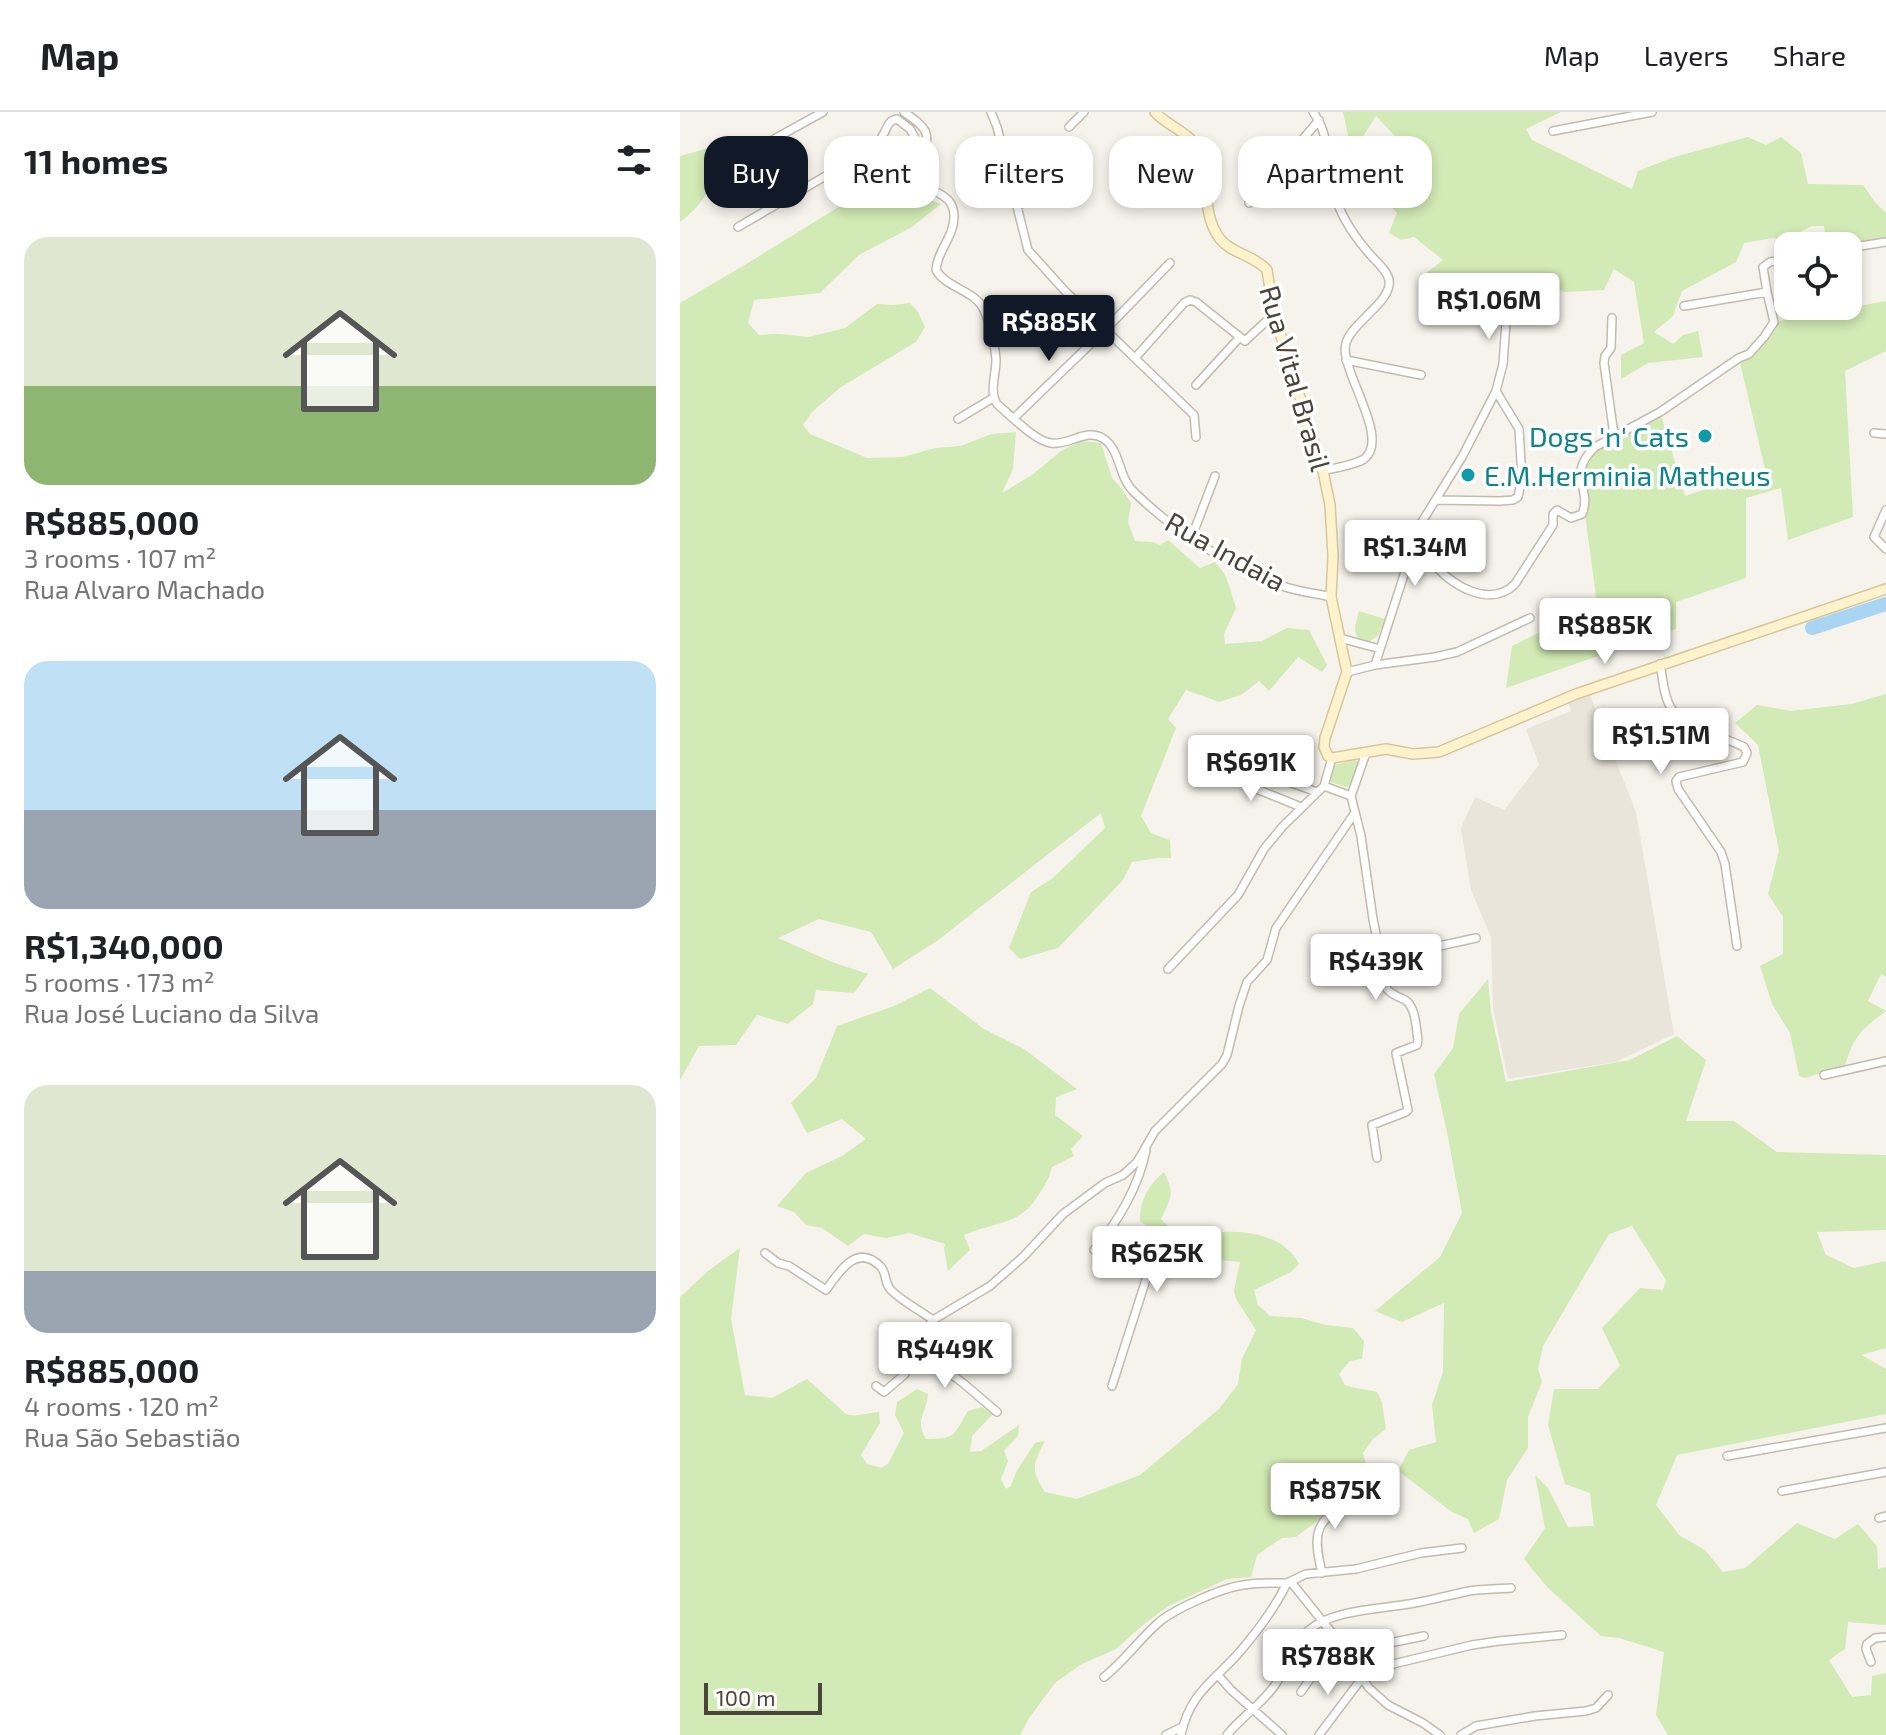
<!DOCTYPE html>
<meta charset="utf-8">
<style>
:root{--surface:#fff;--page:#f6f6f6;--text:#202124;--muted:#757577;--line:#e0e0e0;--accent:#111827}
body{margin:0;font-family:"Exo 2",sans-serif;background:var(--page);color:var(--text);height:100vh;display:flex;flex-direction:column;font-size:30px;white-space:nowrap}
*{box-sizing:border-box;margin:0}
p{font-size:26px;color:var(--muted)}
.icon{flex:none;width:44px;height:44px;fill:none;stroke:currentColor;stroke-width:2;stroke-linecap:round;stroke-linejoin:round}
.map{position:relative;flex:1;overflow:hidden}
.panel{display:flex;flex-direction:column;background:var(--surface);width:680px}
.panel>*{flex:none}
.banner{position:absolute;left:24px;top:24px;width:760px;height:72px;display:flex;gap:16px}
.controls{position:absolute;left:1094px;top:120px;display:grid;gap:16px}
.controls a{display:grid;place-items:center;width:88px;height:88px;border-radius:16px;background:var(--surface);box-shadow:0 4px 12px #0003;font-size:40px}
.scale{position:absolute;left:24px;bottom:20px;width:118px;box-sizing:border-box;padding-left:8px;border:4px solid #4b4439;border-top:0;font-size:22px;line-height:28px;white-space:nowrap;color:#4b4439;-webkit-text-stroke:6px #fff;paint-order:stroke}
.price{position:absolute;translate:-50% -68px;padding:0 18px;border-radius:8px;background:#fff;color:#222;font-size:26px;line-height:52px;filter:drop-shadow(0 2px 4px #0008)}
.price::after{content:'';position:absolute;left:50%;top:48px;width:24px;height:18px;margin-left:-12px;background:inherit;clip-path:polygon(0 0,100% 0,50% 100%)}
.price.selected{background:var(--accent);color:#fff}
ul{padding:0;list-style:none}
li{display:grid;align-content:center;gap:16px;height:424px;padding:0 24px}
li span{display:grid;place-items:center;height:248px;border-radius:24px;color:#555}
li>.icon{margin-inline-start:auto}
span .icon{width:144px;height:144px;fill:#fffc;stroke-width:1}
li b{font-size:34px}
h2{display:flex;justify-content:space-between;align-items:center;height:96px;padding:0 24px;font-size:34px}
.chip{padding:0 28px;border-radius:24px;background:var(--surface);box-shadow:0 4px 12px #0003;font-size:28px;line-height:72px}
.chip.selected{background:var(--accent);color:#fff}
header{display:flex;align-items:center;gap:48px;box-sizing:border-box;height:112px;padding:0 40px;background:var(--surface);border-bottom:2px solid var(--line)}
header strong{font-size:38px}
nav{display:flex;gap:44px;margin-inline-start:auto;font-size:28px}
main{display:flex;flex:1;min-height:0}
.map>svg:first-child{display:block}
.residential{fill:#eae5da}
.green{fill:#d2eab5}
.lines{fill:none;stroke-linecap:round;stroke-linejoin:round}
.river{stroke:#a9d4f2;stroke-width:14}
.street-casing{stroke:#c2bbae;stroke-width:10}
.secondary-casing{stroke:#d6c79b;stroke-width:12}
.street{stroke:#fff;stroke-width:7}
.secondary{stroke:#fff3cd;stroke-width:9}
.culture-dot{fill:#0f9aa8;stroke:#fff;stroke-width:3}
.labels{text-anchor:middle;dominant-baseline:central;stroke-width:7;stroke-linejoin:round;paint-order:stroke}
.street-label{font-size:28px;fill:#4b4439;stroke:#fff}
.culture-label{font-size:28px;fill:#0d838f;stroke:#fff;text-anchor:end}
</style>
<header>
<strong>Map</strong>
<nav><a>Map</a><a>Layers</a><a>Share</a></nav>
</header>
<main>
<section class="panel">
<h2>11 homes<svg class="icon" aria-label="filters" viewBox="0 0 24 24"><path d="M4 7h16M4 17h16"/><circle cx="9" cy="7" r="2"/><circle cx="15" cy="17" r="2"/></svg></h2>
<ul>
<li><span style="background:linear-gradient(#dfe7d0 60%,#8fb573 0)"><svg class="icon" aria-label="home" viewBox="0 0 24 24"><path d="M3 11l9-7 9 7M6 9v11h12V9"/></svg></span><div><b>R$885,000</b><p>3 rooms · 107 m²</p><p>Rua Alvaro Machado</p></div></li>
<li><span style="background:linear-gradient(#bfe0f5 60%,#9aa5b1 0)"><svg class="icon" aria-label="home" viewBox="0 0 24 24"><path d="M3 11l9-7 9 7M6 9v11h12V9"/></svg></span><div><b>R$1,340,000</b><p>5 rooms · 173 m²</p><p>Rua José Luciano da Silva</p></div></li>
<li><span style="background:linear-gradient(#dfe7d0 75%,#9aa5b1 0)"><svg class="icon" aria-label="home" viewBox="0 0 24 24"><path d="M3 11l9-7 9 7M6 9v11h12V9"/></svg></span><div><b>R$885,000</b><p>4 rooms · 120 m²</p><p>Rua São Sebastião</p></div></li>
</ul>
</section>
<div class="map">
<svg width="1206" height="1623" viewBox="0 0 1206 1623">
<rect width="100%" height="100%" fill="#f6f3ec"/>
<path class="residential" d="M909,581L956,700L994,922L936,950L828,967L813,897L811,825L791,778L781,716L795,685L824,698L859,653L846,617L891,599L888,589Z"/>
<path class="green" d="M663,0H881L846,17L852,28L952,77L958,59L994,45L1068,25L1086,33L1101,25L1121,41L1128,72L1183,73L1195,90L1206,101V126L1159,134H1147L1144,114H1132L1104,128L1093,126L1064,131L1056,150L1002,179L993,204L974,220L993,232L1003,223L1018,219L1023,245L968,251L941,267V243L964,231L954,170L934,157L924,178L885,180L861,169L823,173L796,180L774,198H757L740,166L763,148L734,125L721,128L709,121L717,101L695,78L679,76L715,24L696,4L672,42Z
M233,31C245,47 231,65 238,83L261,92L232,115L179,143L140,181L74,188L68,211L79,223L99,222L129,225L165,216L197,192L213,193L230,191L238,200L245,215L236,230L161,275L132,300L123,313L130,322L187,346L223,345L255,336L280,334L312,322L336,320L333,357L322,381L352,363L381,339L401,329L421,331L432,366L442,377L451,391L448,410L455,429L473,430L480,433L488,428L520,456L535,450L544,461L549,473L556,496L544,522L545,532L582,529L607,516L629,518L647,553L642,560L618,545L589,579L579,569L561,583L539,590L506,578L488,607L496,616L461,704L471,721L490,728L491,746H478L452,750L443,768L378,836L340,847L329,836L351,780L373,766L425,716L421,701L257,829L213,857L191,820L139,807L98,826L152,850L188,862L174,881L136,878L133,892L108,912L77,903L56,933L19,934L0,968V191L68,151L225,54Z
M29,36L39,48C34,74 22,94 0,110V44Z
M1206,189V239L1165,259L1173,405L1108,428L1101,376L1066,386V466L996,490V517L826,576L832,534L917,492L901,372L906,343L980,300L1005,384L1085,357L1059,246L1094,210Z
M679,499L705,507L698,524L688,530C670,525 675,514 679,499Z
M1206,582V865L1201,862L1188,889L1206,899C1181,918 1174,923 1165,954L1125,966L1119,964L1110,921L1092,892L1080,854L1103,842V805L1088,782L1099,739L1078,633L1055,611L1077,593L1111,599L1171,592Z
M676,648L680,653L671,673L666,675L650,670L654,653Z
M808,867L811,900L826,970L950,948L997,924L1026,948L1006,1009H1054L1097,1040L1206,1043V1118L1137,1120L1146,1143L1174,1156L1206,1149V1236L1182,1243L1206,1257V1302L997,1343L976,1393L999,1423L1025,1438L1043,1460L1065,1456L1117,1411L1155,1427L1178,1412L1197,1434L1198,1457L1206,1455V1513L1168,1510L1165,1537L1149,1548L1172,1585L1191,1583L1192,1564L1206,1561V1623H988L976,1603L984,1540L939,1526L921,1524L868,1476L844,1447L865,1416L855,1363L868,1376L888,1415L914,1414L910,1381L885,1372L868,1313L874,1277H918L940,1253L922,1216L960,1176L983,1178L986,1168L952,1114L929,1122L863,1234L858,1257L862,1270L848,1305V1336L827,1368L819,1407L794,1421L788,1407L772,1400L718,1359L729,1338L756,1330L752,1293L763,1260L764,1191L722,1210L695,1199L760,1145L782,1101L767,1020L754,962L773,936L779,902Z
M250,876L304,917L344,937L397,977L376,985L375,1003L403,1024L391,1037L394,1044L372,1055C370,1064 366,1071 361,1079C342,1114 316,1109 284,1123L290,1138L268,1159L264,1136L265,1132L229,1121L206,1126L184,1122L168,1134L142,1116L126,1113L114,1100L97,1094L126,1061L162,1044L186,1027L162,1007L127,1021L111,991L136,966L157,914L214,894Z
M484,1060C495,1082 491,1086 481,1107L500,1126C537,1117 598,1112 619,1152L611,1160L574,1178L578,1193L590,1204L621,1206L646,1213L673,1216L684,1229L682,1247L670,1249L659,1262L665,1273C676,1277 686,1277 697,1280L702,1290L706,1317L693,1327L683,1341L686,1352L652,1394L636,1410L616,1425L602,1426L577,1443L571,1465L547,1467L487,1495L463,1513L436,1537L400,1553L375,1571L349,1606L340,1623H0V1185L28,1159L60,1136L51,1207L65,1283L92,1286L127,1267L166,1302C177,1306 188,1300 199,1300L200,1311L181,1343L187,1352L201,1356L208,1352L224,1321L215,1303L217,1290L237,1277L248,1282C247,1301 234,1308 246,1327C276,1327 273,1324 288,1299L302,1295L313,1302L292,1324L290,1340L301,1339L339,1313L338,1324L324,1339L328,1349L321,1367L326,1377L331,1374L336,1360L355,1331L365,1329C353,1352 350,1358 365,1380L397,1387L460,1363L539,1297L558,1272L562,1247L576,1218L556,1187L554,1179L560,1150L538,1148L534,1160L504,1166L489,1164V1157L494,1135L460,1109C459,1089 469,1072 484,1060Z"/>
<g class="lines">
<path class="river" d="M1132,516L1206,492"/>
<defs>
<path id="street" d="M224,0C245,15 253,20 242,46C240,51 238,58 239,64C245,83 274,77 274,105C274,125 257,139 256,158C266,176 295,178 304,198C310,212 315,233 316,248C316,263 309,279 317,292C330,303 355,329 371,331C389,334 407,315 424,327C441,339 438,365 454,380C496,421 549,453 603,474C618,480 636,481 651,485
M311,0L317,15L348,138L385,179L514,303L516,325
M633,0C654,27 644,63 658,93C665,110 675,125 687,139C693,147 707,157 709,168C713,189 672,210 666,231C658,257 712,326 684,347C675,353 654,356 643,359
M389,15L404,0
M873,19L972,0
M56,48L143,0
M569,91L639,8
M338,95L377,52
M58,115L192,37C196,33 200,29 203,23C208,15 207,9 217,7L230,17L244,42
M1168,136L1206,130
M1004,194L1087,180
M932,206L931,236L925,244L924,251L934,323
M455,246L504,191L510,188L516,190L565,229L594,202
M666,248L741,263
M516,273L560,225
M334,306L426,217L490,151
M278,307L313,286
M1194,321L1206,322
M756,388L820,389L833,388L838,385L842,366L839,317L816,279
M1206,398L1194,425L1206,437
M737,421C742,430 746,441 752,449C769,473 810,497 835,472L873,413V402L877,398L891,406L902,402C913,376 885,364 915,335L980,300L1059,246L1069,242L1084,225L1094,210L1087,180L1083,155L1090,150L1108,147
M511,427L535,364
M660,526L700,537
M980,552C983,566 983,583 991,596C1001,614 1044,625 1064,635L1067,641L1063,650L999,665L996,669L998,677L1041,740L1045,752L1057,834
M695,553L740,413L782,345L816,279L823,252L828,184
M667,560L695,553L755,545L777,540L850,506
M530,636L603,668L637,680
M686,641L671,684L681,724L693,807L707,877C713,884 718,884 725,888C736,895 736,916 738,928L737,933L716,941L728,998L726,1000L692,1013L697,1046
M535,656L574,676L621,695
M644,674L652,646
M644,674L671,684
M700,847L796,826
M488,857L558,783L584,737L603,714L644,674
M1144,963L1206,949
M428,1121L466,1142L470,1148V1155L432,1274
M414,1138C438,1110 459,1074 466,1038
M85,1141L98,1151L109,1154L146,1178C159,1160 177,1130 201,1155C207,1162 204,1171 211,1178C219,1187 242,1200 253,1208
M235,1232L249,1246L283,1271L317,1300
M196,1274L204,1280L225,1262L232,1238L253,1208L310,1174L344,1144L383,1102L425,1071L443,1063L457,1050L475,1019L542,952L547,943L559,894L567,870L587,848L596,816L674,702
M1047,1344L1206,1316
M1102,1379L1206,1360
M1199,1406L1206,1404
M642,1461C630,1412 640,1410 676,1382
M611,1470L652,1521L689,1576L708,1593L743,1611L760,1623
M665,1540L744,1524
M1191,1550L1186,1537L1187,1532L1195,1526L1206,1525
M538,1563L551,1578L602,1623
M681,1563L705,1554L792,1533L819,1529L882,1523
M424,1565C444,1549 459,1528 477,1512C493,1497 542,1476 563,1473C577,1470 592,1471 607,1471
M621,1580L648,1541L659,1531
M486,1623L502,1615
M501,1623C509,1583 532,1570 557,1543C577,1520 594,1498 607,1471L626,1462L676,1457L741,1441L782,1436
M547,1623C562,1604 584,1591 597,1570C607,1552 612,1532 629,1518C652,1498 699,1497 729,1492C749,1489 769,1483 789,1479C803,1477 817,1477 831,1476
M639,1623L682,1566
M781,1623L796,1614L855,1604L906,1599L916,1596L928,1583"/>
<path id="secondary" d="M475,0C487,14 508,19 517,36C532,63 519,99 540,127C552,142 574,143 587,158L594,202L643,359L650,393L653,444L651,485L667,560L645,626L644,635L648,644L652,646L706,637L733,642L759,640L896,582L1206,477"/>
</defs>
<use href="#street" class="street-casing"/>
<use href="#secondary" class="secondary-casing"/>
<use href="#street" class="street"/>
<use href="#secondary" class="secondary"/>
</g>
<g class="culture-dot">
<circle cx="1025" cy="324" r="8"/>
<circle cx="788" cy="363" r="8"/>
</g>
<g class="labels">
<g class="street-label">
<text transform="translate(616 266) rotate(74)">Rua Vital Brasil</text>
<text transform="translate(546 439) rotate(29)">Rua Indaia</text>
</g>
<g class="culture-label">
<text x="1009" y="324">Dogs 'n' Cats</text>
<text x="804" y="363" text-anchor="start">E.M.Herminia Matheus</text>
</g>
</g>
</svg>
<div class="controls">
<a><svg class="icon" aria-label="locate" viewBox="0 0 24 24"><circle cx="12" cy="12" r="6"/><path d="M12 2v4M12 18v4M2 12h4M18 12h4"/></svg></a>
</div>
<div class="scale">100 m</div>
<b class="price" style="left:809px;top:229px">R$1.06M</b>
<b class="price selected" style="left:369px;top:251px">R$885K</b>
<b class="price" style="left:735px;top:476px">R$1.34M</b>
<b class="price" style="left:925px;top:554px">R$885K</b>
<b class="price" style="left:981px;top:664px">R$1.51M</b>
<b class="price" style="left:571px;top:691px">R$691K</b>
<b class="price" style="left:696px;top:890px">R$439K</b>
<b class="price" style="left:477px;top:1182px">R$625K</b>
<b class="price" style="left:265px;top:1278px">R$449K</b>
<b class="price" style="left:655px;top:1419px">R$875K</b>
<b class="price" style="left:648px;top:1585px">R$788K</b>
<div class="banner">
<a class="chip selected">Buy</a>
<a class="chip">Rent</a>
<a class="chip">Filters</a>
<a class="chip">New</a>
<a class="chip">Apartment</a>
</div>
</div>
</main>
